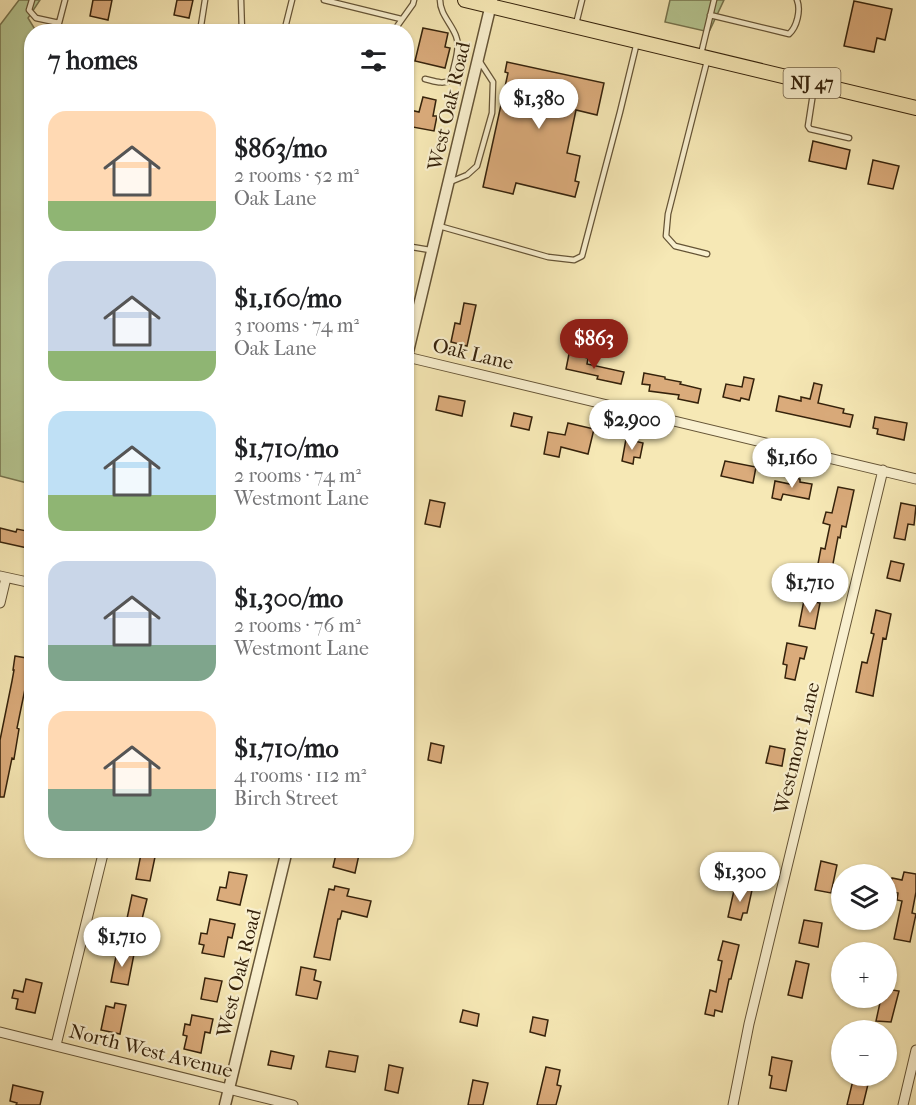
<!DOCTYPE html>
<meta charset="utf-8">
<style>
:root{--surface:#fff;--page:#f2f2f2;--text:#202124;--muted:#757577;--accent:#8f2418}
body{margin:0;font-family:"IM FELL French Canon",serif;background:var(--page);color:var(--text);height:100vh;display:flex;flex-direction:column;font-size:22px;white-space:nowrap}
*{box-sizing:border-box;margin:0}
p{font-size:20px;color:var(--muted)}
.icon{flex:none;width:33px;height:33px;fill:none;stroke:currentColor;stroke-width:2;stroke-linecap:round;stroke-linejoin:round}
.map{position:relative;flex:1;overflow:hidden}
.sheet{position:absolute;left:24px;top:24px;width:390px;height:834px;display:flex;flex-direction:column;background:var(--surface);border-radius:24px;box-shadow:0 2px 4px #0004}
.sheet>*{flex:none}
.controls{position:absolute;left:831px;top:864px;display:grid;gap:12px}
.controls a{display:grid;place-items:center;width:66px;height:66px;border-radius:50%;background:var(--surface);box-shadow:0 2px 4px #0004;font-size:30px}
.price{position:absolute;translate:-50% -51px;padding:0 14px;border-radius:21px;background:#fff;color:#222;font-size:20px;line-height:39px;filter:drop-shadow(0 2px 3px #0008)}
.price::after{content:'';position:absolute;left:50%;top:36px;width:18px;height:14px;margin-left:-9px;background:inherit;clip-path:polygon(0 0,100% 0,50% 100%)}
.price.active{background:var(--accent);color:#fff}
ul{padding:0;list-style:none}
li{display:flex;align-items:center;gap:18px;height:150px;padding:0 24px}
li span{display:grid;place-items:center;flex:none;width:168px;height:120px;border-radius:18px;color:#555}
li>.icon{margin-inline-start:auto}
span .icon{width:72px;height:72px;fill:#fffc;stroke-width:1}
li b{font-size:26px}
h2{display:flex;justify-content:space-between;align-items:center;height:72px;padding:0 24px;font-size:26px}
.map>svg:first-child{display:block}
.green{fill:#b6c792;stroke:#76744e;stroke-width:1.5}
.building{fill:#daab7b;stroke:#35220b;stroke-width:1.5}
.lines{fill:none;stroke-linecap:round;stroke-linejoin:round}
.service-casing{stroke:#655436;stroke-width:7}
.minor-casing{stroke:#655436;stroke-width:11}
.tertiary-casing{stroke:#655436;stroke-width:13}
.primary-casing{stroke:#35220b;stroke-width:16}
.service{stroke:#f9f0cf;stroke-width:4.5}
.minor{stroke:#f9f0cf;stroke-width:9}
.tertiary{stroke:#f9f0cf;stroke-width:10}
.primary{stroke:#f6e8b5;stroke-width:14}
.labels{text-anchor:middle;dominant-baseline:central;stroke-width:4.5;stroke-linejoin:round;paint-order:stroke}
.shield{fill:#f9f0cf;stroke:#706046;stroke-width:1.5}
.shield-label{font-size:18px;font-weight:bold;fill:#35220b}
.street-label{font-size:20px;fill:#35220b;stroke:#f9f0cf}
</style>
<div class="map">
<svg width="916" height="1105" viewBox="0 0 916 1105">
<rect width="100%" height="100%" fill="#f6e8b5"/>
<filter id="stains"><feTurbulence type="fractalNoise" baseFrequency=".00333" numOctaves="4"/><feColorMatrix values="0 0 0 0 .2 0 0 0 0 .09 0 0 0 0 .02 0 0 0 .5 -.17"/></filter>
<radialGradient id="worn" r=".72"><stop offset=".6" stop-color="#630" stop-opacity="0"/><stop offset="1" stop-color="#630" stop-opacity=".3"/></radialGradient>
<path class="green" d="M19,0H40L28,18L36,31L32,32L31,484L0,476V25Z
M670,0H724L709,32L665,22Z"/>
<path class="building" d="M93,0H112L108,20L90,16Z
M177,0H193L189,18L174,15Z
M854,1L892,9L885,40L877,38L874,52L844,46Z
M423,28L448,33L445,47L450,48L445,68L415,61Z
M507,62L604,83L597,115L576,110L567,153L580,156L575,181L579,182L575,197L516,183L513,194L483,187L508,73L505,72Z
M423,97L436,100L433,116H437L434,131L407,126L410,110L419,112Z
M813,141L850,150L846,169L809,161Z
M873,160L899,166L893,189L868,184Z
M464,303L476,305L467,346L451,342L455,323L460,324Z
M569,354L588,358L587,364L624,372L621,384L597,379L598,376L566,369Z
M644,373L665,377V379L681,382L680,384L701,389L698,403L678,399L679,395L649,391L650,385L642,384Z
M744,377L754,379L749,400L741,398L740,401L723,397L726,384L742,387Z
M814,383L822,385L818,403L844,409L843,413L853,415L850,427L776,411L779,396L801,401V397L810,399Z
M439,396L465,401L462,416L436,410Z
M514,413L532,417L529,430L511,426Z
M875,417L907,423L904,440L877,434L878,429L873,428Z
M568,423L594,429L588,454L561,447L559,457L544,454L548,432L565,435Z
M626,439L643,443L640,458L634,457L633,464L622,461Z
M725,461L756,467L753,483L721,476Z
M791,477L800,479V482L812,484L809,499L783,494L781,500L772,498L775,481L790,484Z
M838,487L854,490L846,527L842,526L840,538L838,537L829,585L817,583L820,569H817L821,548L825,549L830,525L823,523L826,512L832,513Z
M430,500L445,503L440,527L425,524Z
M901,503L916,506L914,525L908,524L905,540L894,538Z
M0,528L16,532L17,529L32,532V549L0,542Z
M891,561L904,564L900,581L887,578Z
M804,600L820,603L815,629L799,626Z
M876,610L891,614L886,639L883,638L873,696L856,692L862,662L867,663L874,634L871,633Z
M787,643L807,647L804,659L800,658L795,680L785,678L787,665L783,664Z
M15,656L32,659V672L29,684H26L17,728L19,729L14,759L12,758L4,797H0V740L12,681L14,670H13Z
M431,743L444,746L441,763L428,760Z
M770,746L785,749L782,766L766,763Z
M337,850H360L355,873L333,867Z
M141,854L155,857L150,881L136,879Z
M821,861L837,865L831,893L815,890Z
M229,872L247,875L240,905L217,900L220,887L226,888Z
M904,872L916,874V892L912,913L916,914L910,942L894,939L902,901L897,900L898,893L889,891L892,878L902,880Z
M335,886L349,889L347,896L371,901L367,917L342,911L340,919H338L330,960L314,957L329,889L334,890Z
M735,886L752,890L747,913H743L741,920L728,917Z
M132,895L147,899L139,931L125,928Z
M210,919L235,924L232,938L228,937L224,957L202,953L204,945L199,944L201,933L207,934Z
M804,920L822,923L818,947L799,943Z
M723,941L739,945L731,979H729L722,1012L715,1010L714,1016L705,1014L710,990L716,992L722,961L718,960Z
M117,951L134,954L128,985L111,982Z
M796,961L809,964L802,998L788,995Z
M301,967L316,970L314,980L321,982L317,999L296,995Z
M205,978L222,981L217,1002L201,999Z
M26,979L42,983L35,1013L16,1009L18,999L12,998L14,990L23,992Z
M886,989L899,991L891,1022L876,1021L881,998H886Z
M115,1003L126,1005L120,1034L101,1030L106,1006L114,1008Z
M463,1010L479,1014L477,1026L460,1022Z
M192,1015L213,1019L210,1033L205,1032L201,1053L184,1049L187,1036L183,1035L185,1024L190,1025Z
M533,1017L548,1020L545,1036L530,1032Z
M271,1051L294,1056L291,1069L268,1065Z
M329,1051L358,1056L355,1072L326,1067Z
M772,1057L792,1061L786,1091L770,1088L772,1076L769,1075Z
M389,1065L403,1068L398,1093L385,1090Z
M546,1067L560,1070L557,1085L561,1086L556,1105H537Z
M854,1076H870L863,1105H847Z
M473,1080L488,1083L483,1105H468Z
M13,1085L43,1092L40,1105H16L17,1103L10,1101Z"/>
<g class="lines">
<defs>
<path id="service" d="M32,0L29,10L36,18L59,23L65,0
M241,0L242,32
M324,0L401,19
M710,15L789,34C797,27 801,10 797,0
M576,24L582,0
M200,32L205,0
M284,32L292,0
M393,32L413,4L414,0
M701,54L714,0
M707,61L668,214L666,236L675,246L707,254
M425,79C434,81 443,85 451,80C453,67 461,48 456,36C451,23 440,14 440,0
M814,87L808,126L810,129L849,138
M450,182L467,175L477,166L492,113L493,82L480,62
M406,208L409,212L406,225
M439,226L548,257L574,260L582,256L620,112L637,42
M406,246L430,250"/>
<path id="minor" d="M407,357L916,479
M0,576L32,583
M0,603L6,578
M0,1032L293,1105
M56,1045L104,850
M733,1105L749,1024L883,470
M903,1105L916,1050"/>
<path id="tertiary" d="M406,360L492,0
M225,1105L287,850"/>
<path id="primary" d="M465,0L916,108"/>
</defs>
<use href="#service" class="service-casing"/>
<use href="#minor" class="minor-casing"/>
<use href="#tertiary" class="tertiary-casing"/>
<use href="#primary" class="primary-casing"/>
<use href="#service" class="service"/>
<use href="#minor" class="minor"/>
<use href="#tertiary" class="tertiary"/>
<use href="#primary" class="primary"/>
</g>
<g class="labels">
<rect class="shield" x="783.5" y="68" width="57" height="30" rx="4.5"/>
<g class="shield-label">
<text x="812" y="83">NJ 47</text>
</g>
<g class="street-label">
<text transform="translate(449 106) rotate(-77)">West Oak Road</text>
<text transform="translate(473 354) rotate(13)">Oak Lane</text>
<text transform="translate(797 748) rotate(-76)">Westmont Lane</text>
<text transform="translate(239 973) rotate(-76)">West Oak Road</text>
<text transform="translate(151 1051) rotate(14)">North West Avenue</text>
</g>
</g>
<rect width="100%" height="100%" filter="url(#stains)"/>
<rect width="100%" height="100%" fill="url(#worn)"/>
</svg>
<div class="controls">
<a><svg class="icon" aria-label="layers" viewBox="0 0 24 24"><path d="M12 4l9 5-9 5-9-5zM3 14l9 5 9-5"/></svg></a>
<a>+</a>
<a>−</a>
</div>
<b class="price" style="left:539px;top:130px">$1,380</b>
<b class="price active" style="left:594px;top:370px">$863</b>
<b class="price" style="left:632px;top:451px">$2,900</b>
<b class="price" style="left:792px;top:489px">$1,160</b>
<b class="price" style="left:810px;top:614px">$1,710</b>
<b class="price" style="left:740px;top:903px">$1,300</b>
<b class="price" style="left:122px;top:968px">$1,710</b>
<section class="sheet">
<h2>7 homes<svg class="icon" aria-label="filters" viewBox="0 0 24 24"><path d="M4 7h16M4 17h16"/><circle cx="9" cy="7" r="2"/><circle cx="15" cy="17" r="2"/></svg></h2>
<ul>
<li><span style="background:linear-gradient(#ffd9b3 75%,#8fb573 0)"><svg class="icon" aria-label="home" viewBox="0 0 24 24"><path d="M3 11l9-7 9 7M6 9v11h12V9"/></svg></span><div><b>$863/mo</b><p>2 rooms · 52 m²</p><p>Oak Lane</p></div></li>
<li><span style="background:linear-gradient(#c9d6e8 75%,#8fb573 0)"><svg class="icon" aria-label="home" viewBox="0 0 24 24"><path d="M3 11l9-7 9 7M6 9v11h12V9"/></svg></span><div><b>$1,160/mo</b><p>3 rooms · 74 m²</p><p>Oak Lane</p></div></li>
<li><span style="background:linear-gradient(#bfe0f5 70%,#8fb573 0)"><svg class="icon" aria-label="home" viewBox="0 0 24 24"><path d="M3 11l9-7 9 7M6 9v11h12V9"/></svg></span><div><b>$1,710/mo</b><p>2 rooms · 74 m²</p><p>Westmont Lane</p></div></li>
<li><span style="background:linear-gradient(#c9d6e8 70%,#7fa58c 0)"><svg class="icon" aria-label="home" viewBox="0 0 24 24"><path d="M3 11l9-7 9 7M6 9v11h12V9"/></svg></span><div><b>$1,300/mo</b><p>2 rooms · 76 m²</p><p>Westmont Lane</p></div></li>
<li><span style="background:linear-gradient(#ffd9b3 65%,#7fa58c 0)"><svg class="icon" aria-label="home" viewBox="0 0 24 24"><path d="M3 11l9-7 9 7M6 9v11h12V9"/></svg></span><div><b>$1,710/mo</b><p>4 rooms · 112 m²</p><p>Birch Street</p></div></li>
</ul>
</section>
</div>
